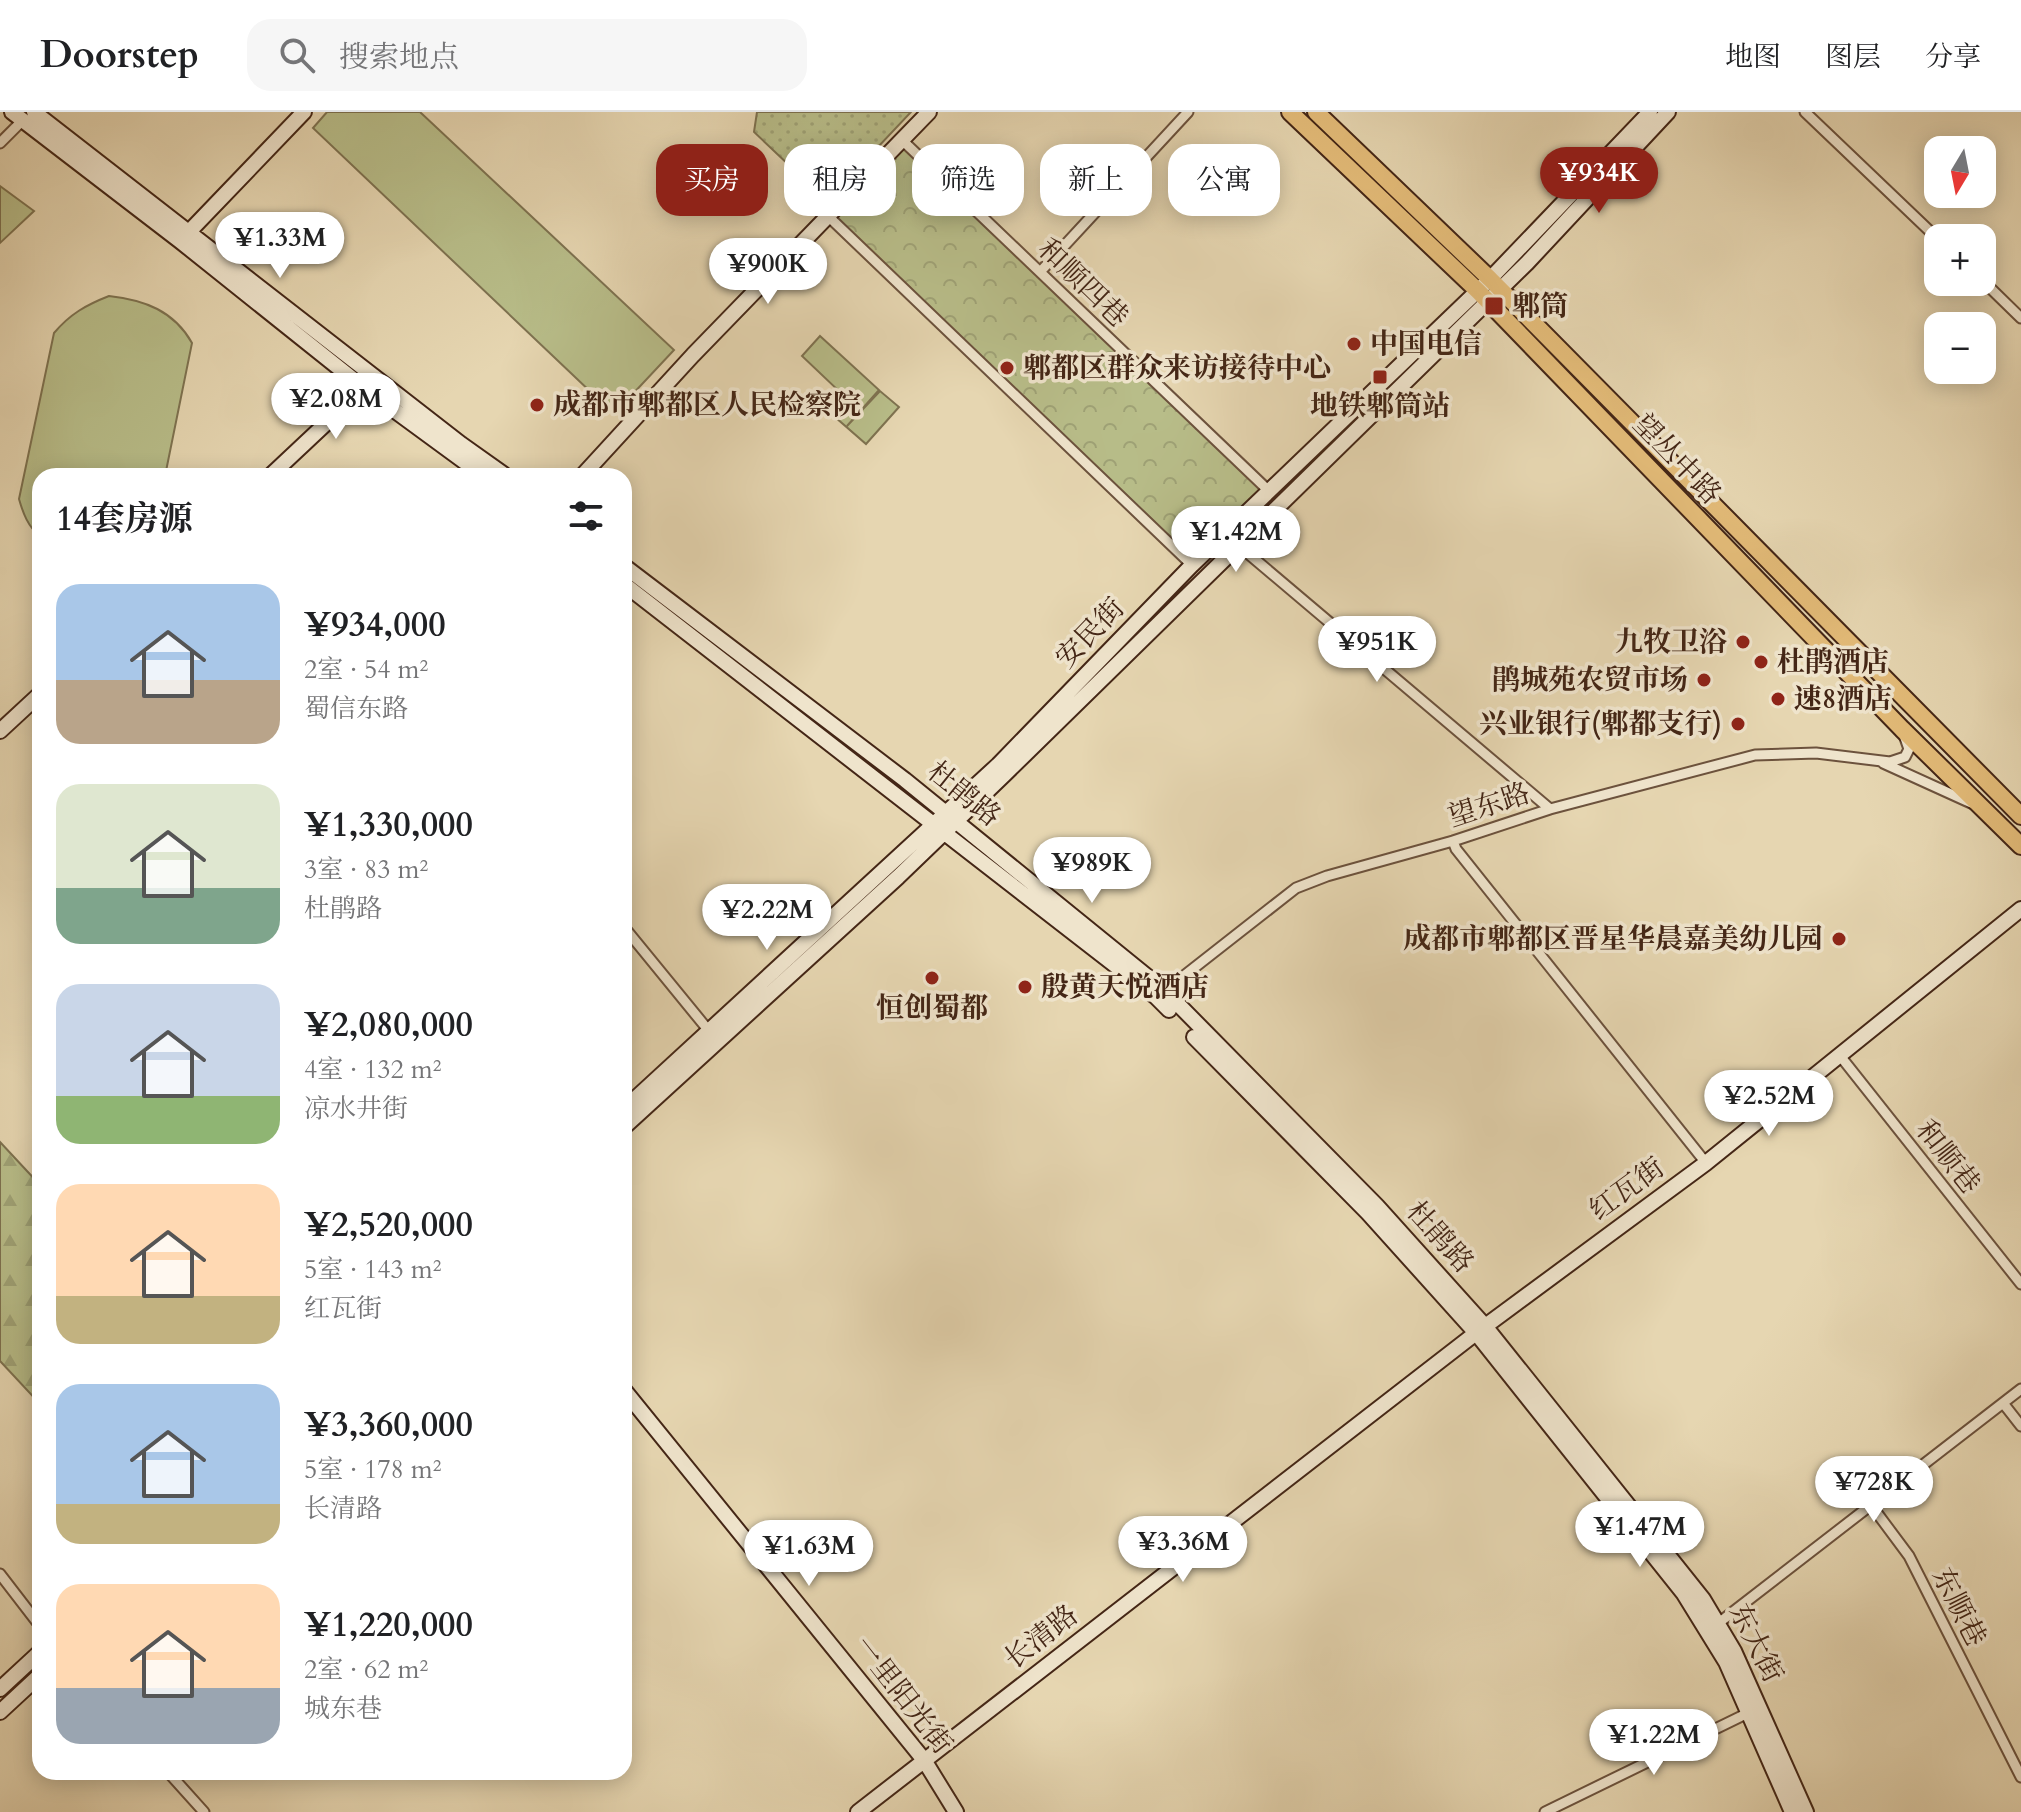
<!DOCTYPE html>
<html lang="zh">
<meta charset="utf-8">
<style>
:root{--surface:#fff;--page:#f6f6f6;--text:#202124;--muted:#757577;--line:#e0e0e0;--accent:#8f2418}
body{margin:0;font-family:Cardo,"Noto Serif SC",serif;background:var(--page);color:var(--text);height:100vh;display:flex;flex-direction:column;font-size:30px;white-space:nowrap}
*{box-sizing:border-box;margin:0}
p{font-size:26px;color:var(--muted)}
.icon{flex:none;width:44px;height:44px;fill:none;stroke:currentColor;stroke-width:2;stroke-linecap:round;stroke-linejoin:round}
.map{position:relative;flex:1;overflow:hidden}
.sheet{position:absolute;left:32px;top:356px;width:600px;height:1312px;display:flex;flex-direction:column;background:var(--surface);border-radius:24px;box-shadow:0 4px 20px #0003}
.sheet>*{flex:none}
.banner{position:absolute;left:656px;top:32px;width:760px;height:72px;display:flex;gap:16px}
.needle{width:52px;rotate:190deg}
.buttons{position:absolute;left:1924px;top:24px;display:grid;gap:16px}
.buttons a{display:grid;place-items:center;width:72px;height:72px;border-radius:16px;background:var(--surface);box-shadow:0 4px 20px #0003;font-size:40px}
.price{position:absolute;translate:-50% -68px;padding:0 18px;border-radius:28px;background:#fff;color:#222;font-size:26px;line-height:52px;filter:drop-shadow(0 2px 4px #0008)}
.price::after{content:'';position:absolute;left:50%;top:48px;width:24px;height:18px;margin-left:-12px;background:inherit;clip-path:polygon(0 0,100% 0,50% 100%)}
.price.selected{background:var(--accent);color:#fff}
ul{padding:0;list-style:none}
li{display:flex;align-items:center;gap:24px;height:200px;padding:0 24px}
li span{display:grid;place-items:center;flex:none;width:224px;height:160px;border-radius:24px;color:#555}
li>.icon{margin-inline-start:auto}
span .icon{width:96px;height:96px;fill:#fffc;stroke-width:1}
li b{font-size:34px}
h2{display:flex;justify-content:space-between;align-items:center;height:96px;padding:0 24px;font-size:34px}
.pill{padding:0 28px;border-radius:24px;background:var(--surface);box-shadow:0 4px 20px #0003;font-size:28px;line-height:72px}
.pill.selected{background:var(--accent);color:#fff}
header{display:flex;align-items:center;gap:48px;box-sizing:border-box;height:112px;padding:0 40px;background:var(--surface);border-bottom:2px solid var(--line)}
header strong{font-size:38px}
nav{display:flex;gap:44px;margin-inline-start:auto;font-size:28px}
.search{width:560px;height:72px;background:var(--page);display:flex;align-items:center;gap:20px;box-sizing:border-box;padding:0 28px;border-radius:24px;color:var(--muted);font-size:30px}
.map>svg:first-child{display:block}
.grass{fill:url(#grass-dots);stroke:#7e7250;stroke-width:2}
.forest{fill:url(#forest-firs);stroke:#7e7250;stroke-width:2}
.park{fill:url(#park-crowns);stroke:#7e7250;stroke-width:2}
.pitch{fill:#b8bd89;stroke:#7e7250;stroke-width:2}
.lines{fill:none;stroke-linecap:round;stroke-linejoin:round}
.street-casing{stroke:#6c523d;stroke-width:13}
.secondary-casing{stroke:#442616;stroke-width:18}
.primary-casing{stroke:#442616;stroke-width:20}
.street{stroke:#efe4cc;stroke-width:9}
.secondary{stroke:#efe4cc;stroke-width:14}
.primary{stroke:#e3bb78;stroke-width:16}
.poi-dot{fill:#8f2418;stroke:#efe4cc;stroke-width:3}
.labels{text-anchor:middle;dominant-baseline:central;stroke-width:7;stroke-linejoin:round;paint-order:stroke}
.street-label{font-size:28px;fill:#442616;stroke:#efe4cc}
.poi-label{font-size:28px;font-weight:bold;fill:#442616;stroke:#efe4cc;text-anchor:start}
</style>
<header>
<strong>Doorstep</strong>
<div class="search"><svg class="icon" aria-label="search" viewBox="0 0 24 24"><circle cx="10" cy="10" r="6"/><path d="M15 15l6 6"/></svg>搜索地点</div>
<nav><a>地图</a><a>图层</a><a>分享</a></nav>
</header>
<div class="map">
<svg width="2021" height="1700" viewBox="0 0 2021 1700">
<defs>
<pattern id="grass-dots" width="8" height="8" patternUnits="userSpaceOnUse" patternTransform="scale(2)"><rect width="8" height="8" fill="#b8bd89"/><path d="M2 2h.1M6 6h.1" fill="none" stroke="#9fa276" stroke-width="1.8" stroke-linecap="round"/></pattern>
<pattern id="forest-firs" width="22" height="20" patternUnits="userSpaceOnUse" patternTransform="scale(2)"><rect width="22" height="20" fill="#b8bd89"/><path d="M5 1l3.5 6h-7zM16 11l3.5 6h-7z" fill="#9fa276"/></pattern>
<pattern id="park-crowns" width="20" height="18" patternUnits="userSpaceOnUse" patternTransform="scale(2)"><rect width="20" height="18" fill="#b8bd89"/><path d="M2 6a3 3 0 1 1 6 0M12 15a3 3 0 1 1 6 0" fill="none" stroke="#9fa276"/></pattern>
</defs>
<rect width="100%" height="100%" fill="#e6d6b1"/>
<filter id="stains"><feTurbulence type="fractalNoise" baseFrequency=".0025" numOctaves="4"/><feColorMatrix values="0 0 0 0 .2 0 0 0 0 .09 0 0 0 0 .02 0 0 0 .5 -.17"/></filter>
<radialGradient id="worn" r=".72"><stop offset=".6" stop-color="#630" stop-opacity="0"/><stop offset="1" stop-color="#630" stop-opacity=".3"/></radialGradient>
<path class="grass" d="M757,0H911L827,89L754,20Z"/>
<path class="forest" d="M0,1030L40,1073V1292L0,1249Z"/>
<path class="park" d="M903,32L1263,377L1193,447L834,104Z"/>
<path class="pitch" d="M327,0H420L674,238L614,302L313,16Z
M0,74L34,99L0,131Z
M109,184C145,188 174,199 192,231L165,364H40V424C28,415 23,401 19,387L54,221C70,202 86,193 109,184Z
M820,224L879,278L847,314L880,279L899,295L866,332L827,298L840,280L802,244Z"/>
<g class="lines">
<defs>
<path id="street" d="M1805,0L1938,127
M902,28L1269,379
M0,31L22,9
M828,104L1192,453
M1040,160L1188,0
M1982,168L2021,206
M1225,422L1550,697
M1883,651L1971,691
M1453,729L1456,737L1706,1051
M624,815L709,919
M1162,881L1296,776L1327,764L1453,729L1550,697L1755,643L1816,641L1890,650L1905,645L1909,637L1905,626
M1841,945L2021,1172
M2003,1291L2021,1314
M1871,1393L1909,1444L2021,1665
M0,1462L40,1514
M1716,1513L2021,1277
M168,1660L204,1700
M1545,1700L1748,1601"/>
<path id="secondary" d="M12,0L180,129L364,276L484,364
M34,0L461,332L506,364
M185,124L304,0
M270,364L369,271
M582,364L693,243L929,0
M624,454L905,668L1165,879L1377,1094L1485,1214L1703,1487L1734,1539L1806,1700
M624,472L1156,885L1169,898
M0,619L40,582
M1194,925L1368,1101L1476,1221L1684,1482L1726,1550L1792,1700
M624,997L998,653L1192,453L1490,167L1650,0
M624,1015L898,765L1004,663L1527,151L1668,0
M624,1278L924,1648L956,1700
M0,1577L40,1540
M0,1600L40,1563
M858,1700L1476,1221L1706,1051L2021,797"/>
<path id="primary" d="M1290,0L1478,179L1902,617L2021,734
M1316,0L1490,167L2021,704"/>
</defs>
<use href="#street" class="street-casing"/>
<use href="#secondary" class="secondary-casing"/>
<use href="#primary" class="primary-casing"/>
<use href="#street" class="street"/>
<use href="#secondary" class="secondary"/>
<use href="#primary" class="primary"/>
</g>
<g class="poi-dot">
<rect x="1484" y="184" width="20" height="20" rx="4"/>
<circle cx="1354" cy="232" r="8"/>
<circle cx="1007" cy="256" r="8"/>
<rect x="1372" y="257" width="16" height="16" rx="4"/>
<circle cx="537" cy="293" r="8"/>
<circle cx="1743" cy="530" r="8"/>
<circle cx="1761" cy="550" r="8"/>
<circle cx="1704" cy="568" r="8"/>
<circle cx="1778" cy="587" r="8"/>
<circle cx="1738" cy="612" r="8"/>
<circle cx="1839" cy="827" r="8"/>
<circle cx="932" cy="866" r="8"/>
<circle cx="1025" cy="875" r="8"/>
</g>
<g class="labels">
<g class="street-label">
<text transform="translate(1083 171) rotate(44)">和顺四巷</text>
<text transform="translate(1677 347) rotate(46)">望丛中路</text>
<text transform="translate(1090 521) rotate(-46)">安民街</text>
<text transform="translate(964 682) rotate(39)">杜鹃路</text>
<text transform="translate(1489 693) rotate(-18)">望东路</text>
<text transform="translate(1948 1045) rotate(52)">和顺巷</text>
<text transform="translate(1627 1077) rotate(-36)">红瓦街</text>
<text transform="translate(1440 1125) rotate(48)">杜鹃路</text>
<text transform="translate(1959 1495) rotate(63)">东顺巷</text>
<text transform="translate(1041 1525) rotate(-38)">长清路</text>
<text transform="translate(1756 1531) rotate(63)">东大街</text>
<text transform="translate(903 1583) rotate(52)">一里阳光街</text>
</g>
<g class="poi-label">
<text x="1512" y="194">郫筒</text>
<text x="1370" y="232">中国电信</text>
<text x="1023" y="256">郫都区群众来访接待中心</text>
<text x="553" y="293">成都市郫都区人民检察院</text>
<text x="1380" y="294" text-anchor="middle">地铁郫筒站</text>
<text x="1727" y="530" text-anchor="end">九牧卫浴</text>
<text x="1777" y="550">杜鹃酒店</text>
<text x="1688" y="568" text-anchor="end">鹃城苑农贸市场</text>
<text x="1794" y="587">速8酒店</text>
<text x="1722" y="612" text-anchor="end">兴业银行(郫都支行)</text>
<text x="1823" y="827" text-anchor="end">成都市郫都区晋星华晨嘉美幼儿园</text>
<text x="1041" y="875">殷黄天悦酒店</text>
<text x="932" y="896" text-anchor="middle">恒创蜀都</text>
</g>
</g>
<rect width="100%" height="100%" filter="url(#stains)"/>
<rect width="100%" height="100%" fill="url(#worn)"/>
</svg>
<div class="buttons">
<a><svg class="needle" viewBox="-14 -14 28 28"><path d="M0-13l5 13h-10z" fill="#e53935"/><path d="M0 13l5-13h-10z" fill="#757577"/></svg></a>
<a>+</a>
<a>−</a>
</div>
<b class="price selected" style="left:1599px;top:103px">¥934K</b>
<b class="price" style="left:280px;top:168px">¥1.33M</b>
<b class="price" style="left:768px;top:194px">¥900K</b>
<b class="price" style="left:336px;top:329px">¥2.08M</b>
<b class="price" style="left:1236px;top:462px">¥1.42M</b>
<b class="price" style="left:1377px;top:572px">¥951K</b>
<b class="price" style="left:1092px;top:793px">¥989K</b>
<b class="price" style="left:767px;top:840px">¥2.22M</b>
<b class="price" style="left:1769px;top:1026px">¥2.52M</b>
<b class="price" style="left:1874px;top:1412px">¥728K</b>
<b class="price" style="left:1640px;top:1457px">¥1.47M</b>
<b class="price" style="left:1183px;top:1472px">¥3.36M</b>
<b class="price" style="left:809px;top:1476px">¥1.63M</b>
<b class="price" style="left:1654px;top:1665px">¥1.22M</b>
<div class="banner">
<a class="pill selected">买房</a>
<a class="pill">租房</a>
<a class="pill">筛选</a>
<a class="pill">新上</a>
<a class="pill">公寓</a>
</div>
<section class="sheet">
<h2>14套房源<svg class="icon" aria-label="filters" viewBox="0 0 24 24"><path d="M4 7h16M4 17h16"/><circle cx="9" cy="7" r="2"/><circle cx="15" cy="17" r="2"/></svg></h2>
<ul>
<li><span style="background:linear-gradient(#a9c7e8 60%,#b9a48a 0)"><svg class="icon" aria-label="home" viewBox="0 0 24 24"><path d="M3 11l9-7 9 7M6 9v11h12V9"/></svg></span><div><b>¥934,000</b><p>2室 · 54 m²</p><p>蜀信东路</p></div></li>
<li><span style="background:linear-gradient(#dfe7d0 65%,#7fa58c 0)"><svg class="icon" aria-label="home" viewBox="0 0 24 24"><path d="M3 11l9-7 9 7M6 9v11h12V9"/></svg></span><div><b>¥1,330,000</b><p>3室 · 83 m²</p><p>杜鹃路</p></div></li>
<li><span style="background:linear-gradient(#c9d6e8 70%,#8fb573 0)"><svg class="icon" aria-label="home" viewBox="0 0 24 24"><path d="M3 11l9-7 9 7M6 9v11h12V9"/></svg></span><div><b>¥2,080,000</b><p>4室 · 132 m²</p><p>凉水井街</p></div></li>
<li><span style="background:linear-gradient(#ffd9b3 70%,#c2b280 0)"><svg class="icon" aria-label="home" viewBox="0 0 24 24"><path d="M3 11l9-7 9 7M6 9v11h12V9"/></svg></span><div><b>¥2,520,000</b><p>5室 · 143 m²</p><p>红瓦街</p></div></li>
<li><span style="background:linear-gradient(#a9c7e8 75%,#c2b280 0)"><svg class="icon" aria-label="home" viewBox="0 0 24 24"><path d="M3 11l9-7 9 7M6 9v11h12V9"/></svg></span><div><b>¥3,360,000</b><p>5室 · 178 m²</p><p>长清路</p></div></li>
<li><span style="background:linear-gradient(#ffd9b3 65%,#9aa5b1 0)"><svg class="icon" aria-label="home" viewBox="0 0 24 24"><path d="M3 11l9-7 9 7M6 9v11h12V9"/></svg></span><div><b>¥1,220,000</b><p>2室 · 62 m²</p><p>城东巷</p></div></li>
</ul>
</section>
</div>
